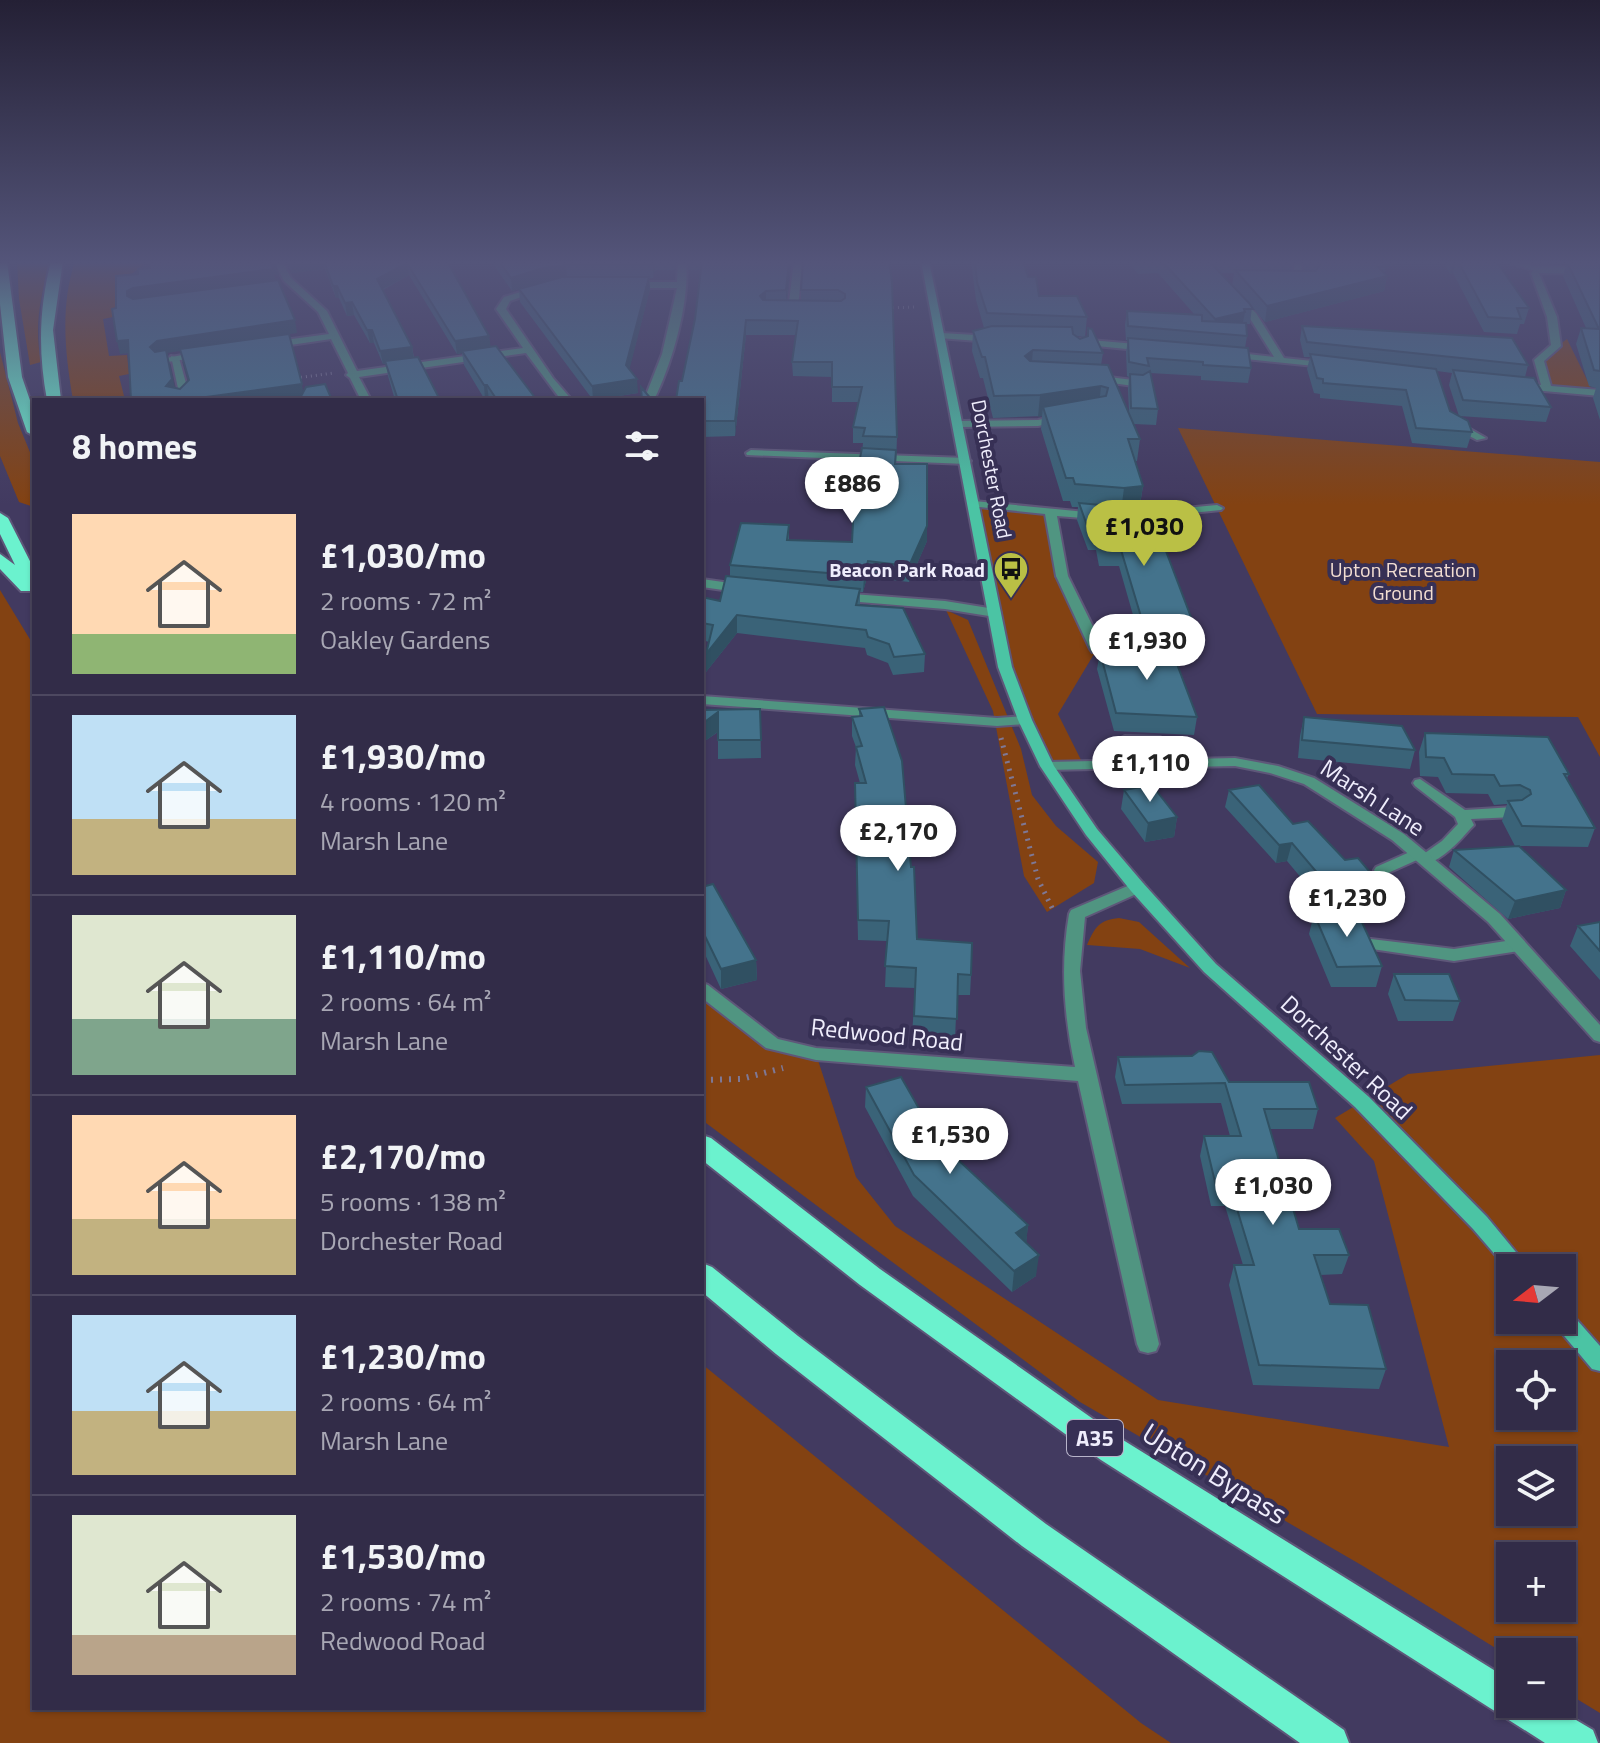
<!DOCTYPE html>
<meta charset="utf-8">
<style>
:root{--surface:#322c48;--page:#3a344f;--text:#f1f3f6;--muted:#a8a7b4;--line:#4d4860;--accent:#bac045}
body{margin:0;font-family:"Titillium Web",sans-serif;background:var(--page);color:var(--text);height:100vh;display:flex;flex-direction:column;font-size:30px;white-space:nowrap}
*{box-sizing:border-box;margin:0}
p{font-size:26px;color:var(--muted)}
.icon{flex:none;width:44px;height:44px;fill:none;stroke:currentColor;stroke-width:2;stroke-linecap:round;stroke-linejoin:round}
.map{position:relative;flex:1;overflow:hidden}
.side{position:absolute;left:32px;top:398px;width:672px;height:1312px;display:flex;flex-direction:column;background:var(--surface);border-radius:0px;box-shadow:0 2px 6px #0004,0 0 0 2px var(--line)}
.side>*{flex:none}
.needle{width:52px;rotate:254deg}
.fabs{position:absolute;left:1496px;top:1254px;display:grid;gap:16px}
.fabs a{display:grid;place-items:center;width:80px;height:80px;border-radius:0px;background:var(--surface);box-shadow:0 2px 6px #0004,0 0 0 2px var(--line);font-size:40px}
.price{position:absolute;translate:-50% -68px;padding:0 18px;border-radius:28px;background:#fff;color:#222;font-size:26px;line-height:52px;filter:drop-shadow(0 2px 4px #0008)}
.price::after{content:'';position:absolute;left:50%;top:48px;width:24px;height:18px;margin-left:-12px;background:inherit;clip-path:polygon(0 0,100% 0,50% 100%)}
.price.on{background:var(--accent);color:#111}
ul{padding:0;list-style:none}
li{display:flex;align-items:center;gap:24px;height:200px;padding:0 40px}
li+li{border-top:2px solid var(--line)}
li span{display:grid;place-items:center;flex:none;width:224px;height:160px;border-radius:0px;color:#555}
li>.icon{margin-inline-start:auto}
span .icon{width:96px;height:96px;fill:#fffc;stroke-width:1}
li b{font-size:34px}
h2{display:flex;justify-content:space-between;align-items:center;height:96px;padding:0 40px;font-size:34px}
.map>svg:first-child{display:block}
.green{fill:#834212;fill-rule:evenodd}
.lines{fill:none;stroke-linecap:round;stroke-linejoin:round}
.service-casing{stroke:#5e5779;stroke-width:4}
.minor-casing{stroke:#5e5779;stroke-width:4}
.secondary-casing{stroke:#5e5779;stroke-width:4}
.trunk-casing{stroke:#5e5779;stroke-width:4}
.path-far2{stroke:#7e7896;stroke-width:3;stroke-dasharray:1 4;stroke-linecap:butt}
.path-far1{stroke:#7e7896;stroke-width:5;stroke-dasharray:2 6;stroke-linecap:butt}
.path{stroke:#7e7896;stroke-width:6;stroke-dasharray:2 7;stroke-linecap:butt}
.service{fill:#509581;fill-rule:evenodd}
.minor{fill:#509581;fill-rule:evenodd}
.secondary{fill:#4bc4a4;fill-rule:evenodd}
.trunk{fill:#6bf2ce;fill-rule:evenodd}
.wall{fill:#3a6378}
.shaded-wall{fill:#305062}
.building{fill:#44738c;stroke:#305062;stroke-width:2}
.labels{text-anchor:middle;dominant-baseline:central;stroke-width:8;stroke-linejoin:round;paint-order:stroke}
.far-street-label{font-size:20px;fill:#efedfc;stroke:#373055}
.far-poi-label{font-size:20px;font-weight:bold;fill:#efedfc;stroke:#373055;text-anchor:end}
.far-park-label{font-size:20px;fill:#f3ded2;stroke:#373055}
.shield{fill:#373055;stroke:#b8b4ca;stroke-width:2}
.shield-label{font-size:22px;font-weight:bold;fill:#efedfc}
.street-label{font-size:24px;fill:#efedfc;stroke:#373055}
.near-street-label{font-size:28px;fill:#efedfc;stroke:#373055}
</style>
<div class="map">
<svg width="1600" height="1743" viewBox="0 0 1600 1743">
<rect width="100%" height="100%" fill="#423a60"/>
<path class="green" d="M17,261H51C40,296 34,326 41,362L30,365L19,299Z
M75,261H148L115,287L118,316L103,319L109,356L127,355L129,374L119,376L125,400H73C65,353 60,307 75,261Z
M1567,339L1593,392L1547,389L1539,360Z
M0,352L18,423L34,462V507L19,502L0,456Z
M1178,428L1600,462V757L1578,717L1317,714Z
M974,504L1051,513L1062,576L1097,649L1058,714L1084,766H1047L1005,667Z
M0,590L34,646V1708H702V1364L1141,1723L1171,1743H0Z
M946,610L968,620L1021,749L1032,795L1056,826L1098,862L1094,883L1047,912L1024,876L993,711Z
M1119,918L1139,922L1190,968L1140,949L1087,945C1095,927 1099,920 1119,918Z
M702,989L772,1044L816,1054L856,1177L895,1226L1158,1400L1449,1447L1374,1161L1335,1118L1408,1074L1600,1055V1713L1562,1690V1652H1510V1657L1363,1566L1080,1402L706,1123L702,1120ZM1510,1268H1562V1320H1510ZM1510,1364H1562V1416H1510ZM1510,1460H1562V1512H1510ZM1510,1556H1562V1608H1510Z"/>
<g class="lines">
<defs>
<path id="service" d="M1294,261H1302L1301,282L1294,280Z
M1506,261H1521L1541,269L1537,272Z
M171,356L179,358L189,394L183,400H172L179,393Z
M1093,375L1141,381L1146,384L1141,387L1090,380V376Z
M1448,421H1456L1486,438L1477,440L1448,425Z
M751,450L966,458L971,461L966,464L747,455L746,453Z
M1062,572L1068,576L1104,649L1102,652H1092L1090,649L1056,576Z
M702,696L997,718L1025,716L1032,720L1025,724L997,726L702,704Z
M1125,736L1160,737L1167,741L1160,745H1134L1140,765L1133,769L1126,765L1118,740Z
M1420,779L1465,810L1514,807L1522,812L1514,817L1471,819L1474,825L1471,828C1458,843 1444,858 1425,865L1417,860L1388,873H1376L1374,870L1376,867L1412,851L1418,849L1425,853L1442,841L1458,824L1455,817L1415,786L1413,783L1415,780Z
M1371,939L1454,949L1519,939L1527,945L1519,951L1454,961L1365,948L1363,944L1365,940Z"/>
<path id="minor" d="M274,261H282L291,278L327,311L357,371L523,348L496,309L504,297L541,286V290L510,301L506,309L553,378L572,400H561L526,353L359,377L371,400H361L350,378L346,375L348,373L331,339L270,348L265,345L270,342L329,334L318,312L284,281Z
M678,261H686C690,302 672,364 654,400H644L662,354L677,288H630L626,285L630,282H677Z
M794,261H802L798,310L793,313L788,310Z
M1537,266L1600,268V274L1539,273L1557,317L1561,346L1544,361L1551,386L1600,390V396L1521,389L1516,386L1521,383L1541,385L1534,360L1551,345L1547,317L1531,273Z
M1237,296L1256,313L1284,358L1331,363L1336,366L1334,368L1227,357V353L1230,352L1274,357L1249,317L1233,299Z
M941,333L992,336L997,339L992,342L938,338V334Z
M1079,339L1147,345L1152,348L1147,351L1076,344L1074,342Z
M203,351L208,354L206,356L161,363L156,360Z
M1062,415L1067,418L1066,420L1038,426L959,427L954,424L959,421L1038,420Z
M974,501L1096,513L1102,516L1096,519L1057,516L1068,576L1062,580L1056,576L1045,514L970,506V502Z
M1217,505L1223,508L1221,510L1131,519L1125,516L1131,513Z
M702,579L744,585L750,589L744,593L702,587Z
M839,593L945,601L995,609L1001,613L995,617L945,609L835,600V594Z
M1235,758L1278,766L1314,778L1404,834L1500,914L1600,1025V1042L1594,1040L1488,922L1392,840L1304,784L1270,773L1235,766L1047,770L1040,766L1047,762Z
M1137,882L1143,883L1145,887L1143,891L1085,917L1080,971L1086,1028L1159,1344L1156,1351L1148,1353L1140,1351L1137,1344L1078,1081L816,1060L766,1048L702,998V983L708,985L778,1039L816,1048L1075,1067C1064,1016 1060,966 1069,914L1071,910Z"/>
<path id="secondary" d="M921,261H929L1012,667L1032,720L1054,766L1097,829L1143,883L1216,964L1369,1097L1487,1217L1529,1268H1510V1272L1473,1229L1355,1107L1204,972L1131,891L1086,835L1040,766L1018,720L998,667Z
M1562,1309L1570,1312L1600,1346V1371L1592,1369L1554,1324L1552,1320H1562Z"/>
<path id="trunk" d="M0,261H7L22,377L34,412V436L27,432L8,377L0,304Z
M51,261H63L53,330L61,400H47C38,352 39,308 51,261Z
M0,513L8,518L34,569V591H21L0,569V554L15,565L0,534Z
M702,1135L711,1138L880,1269L1123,1440L1510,1680V1704H1549L1593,1730L1598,1743H1545L1101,1460L860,1285L702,1160Z
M702,1263L712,1267L798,1336L1046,1524L1344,1730L1349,1743H1300L1022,1546L776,1354L702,1292Z"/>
</defs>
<use href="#service" class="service-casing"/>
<use href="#minor" class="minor-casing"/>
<use href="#secondary" class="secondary-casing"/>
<use href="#trunk" class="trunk-casing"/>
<path class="path-far2" d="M888,308L914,307
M296,378L334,373"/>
<path class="path-far1" d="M1001,738L1038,879L1054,912"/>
<path class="path" d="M702,1080L741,1079L783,1068"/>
<use href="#service" class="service"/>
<use href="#minor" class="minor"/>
<use href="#secondary" class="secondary"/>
<use href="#trunk" class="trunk"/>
</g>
<path class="wall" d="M287,261H447L489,336L490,347L536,399L543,400H485L464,365L462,353L457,354L409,275L383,290L412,347L414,357L440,400H395L388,376L386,364H383L374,343H370L354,315L347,316L339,298H336L325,269L292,273Z
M491,261H676L675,270H655L653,278H649L650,289L629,369L638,393L593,400L520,302L519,289L550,280L544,281L512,291Z
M687,261H791L787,301H801V290L889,261L897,437L896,464L927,526V541L909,582L867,577L863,592H860V605L925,654L924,672L893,675L888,663L867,655L865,648L737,633L706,672V654L709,642L702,640V597L720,601L730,576V565L789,525V540L852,542L863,443H853V427L858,402H832V377L793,376L792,362L796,335H746L735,436L702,437V400L682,381L695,319L701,270H689Z
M971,261H1023L1028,277L1039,296L1087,317L1085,337L1076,336L1103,353L1101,365L1129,412L1128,389L1129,377L1127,376L1126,352L1128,340H1126L1125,325L1127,311L1194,314L1158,273L1138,274L1127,261H1209L1232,285L1234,273H1221L1210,261H1293L1292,271H1304V261H1413L1386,266L1384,273L1387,276L1384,291L1265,322L1252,307L1250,324H1246L1247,336L1245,348L1251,368L1248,383L1201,380V376L1150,373L1158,409L1156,425L1134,424L1140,439L1137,461H1135L1143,486L1140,505L1200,641L1197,658H1175L1197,717L1194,735L1114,731L1097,669L1100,652H1139L1141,643L1119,566H1099L1096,550H1088L1077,520L1078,507H1072L1070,501H1063L1041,429L1042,416L993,418L983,378H980L972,351L973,331L984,328L976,300Z
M1443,261H1496L1529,308L1524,324H1520L1517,334L1484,332L1453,273L1450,274Z
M1547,261H1600V420L1593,398L1596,388L1589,386L1576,344L1581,328H1586L1563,276L1567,263Z
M1302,326L1528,365L1525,377L1551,407L1546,422L1459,416L1449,385L1452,373L1437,371L1450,411L1472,432L1467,448L1412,443L1402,406L1320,398V394L1314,393L1307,369L1310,357H1304L1300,340Z
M760,709L761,758L718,759V732L702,743V710Z
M859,709L917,939L971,975L970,995H957L955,1039L912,1036L915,988L885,987L887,941L858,940L855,803V783H860L855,765L856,747L852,736V717L859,716Z
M1304,717L1415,750L1410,769L1298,758L1300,736Z
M1425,733L1569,774L1567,778L1595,828L1588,847L1519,846L1566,890L1560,908L1508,919L1449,867L1454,850L1515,846L1502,821L1507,804L1494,805L1488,794L1446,793L1438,777L1420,776L1419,752Z
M1124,790L1177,817L1174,837L1145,842L1121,809Z
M1229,790L1293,824L1388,917L1362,922L1382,966L1376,987H1331L1309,934L1314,914L1329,911L1287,861L1276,863L1225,807Z
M702,887L756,960L757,980L721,989L702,948Z
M1600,922V980L1570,946L1578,926Z
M1394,974L1460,1001L1453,1021H1398L1388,994Z
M1118,1057L1229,1082L1318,1109L1313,1129H1270L1299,1229L1349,1255L1342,1274L1320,1275L1330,1304L1386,1369L1379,1389L1253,1385L1229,1285L1234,1265H1243L1225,1206H1211L1200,1156L1204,1136H1230L1221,1103L1122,1104L1115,1077Z
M866,1087L949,1161L1028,1225L1026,1243L1036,1276L1012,1292L913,1196L865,1107Z"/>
<path class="shaded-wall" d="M290,261H323L325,269L292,273Z
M653,261H654L655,270L653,278Z
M789,261H791L786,304V290Z
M1373,261H1413L1384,267Z
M1453,261H1456L1453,273L1450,274Z
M271,263H276L279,275H274L276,281L136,300L127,296V291L133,288Z
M407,263L409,275L379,291L377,279Z
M566,265L567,278L544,281L512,291L511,278L543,268Z
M1387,276L1384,291L1265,322L1267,306Z
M649,277L650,289L627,379L626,365Z
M333,286H337L339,298H336Z
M766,291V304L760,296Z
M352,302L354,315L347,316L345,303Z
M1245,312L1242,327L1213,333L1215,319Z
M295,320L297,333L167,353L176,392L169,400L150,347L157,341Z
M746,320V335L735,436V421Z
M367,330H372L374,343H370Z
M489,336L491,349L462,351V353L457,354L455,341Z
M128,340L131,353L120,354L117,341Z
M412,347L414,360L383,364L380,351Z
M1033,350L1031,371L1025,356Z
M637,379L638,393L593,400L592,386Z
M302,384L304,398L288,400H184Z
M484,385H487L489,400H485Z
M1101,386L1099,407H1043L1042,416L1038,417L1040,395Z
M1143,486L1139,509L1121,511L1124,488Z
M927,526V541L909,582V566Z
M702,529H703L704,546H702Z
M868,561L867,577L863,592L864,576Z
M737,615V633L706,672V654Z
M718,712L719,731L702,743V724Z
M1177,817L1174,837L1145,842L1148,823Z
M1292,843L1287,861L1276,863L1279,845Z
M1566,890L1560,908L1508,919L1515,901Z
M1393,899L1388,917L1342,926L1347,908Z
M756,960L757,980L721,989V969Z
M1028,1225L1026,1246L1016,1233Z
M1039,1255L1036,1276L1012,1292L1014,1271Z"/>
<path class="building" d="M149,261H275L276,263H271L273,269L133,288L127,291V296L133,299L278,280L295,320L157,341L150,347L155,352L166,350L172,379L166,386L180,389L189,380L180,349L289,334L302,384L184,400H131L128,340L117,341L112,309L116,308V276L138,274V269L150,268Z
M324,261H447L489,336L455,341L407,263L377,279L412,347L380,351L372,330H367L352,302L345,303L337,286H333Z
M499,261H653L652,265H566L543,268L511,278Z
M702,261H789L786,290L766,291L760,296L763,300L841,301L845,298V294L838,290H801L803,261H889L892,282L897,437L863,436L865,428L853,427L862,387H832V362H792L798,321L746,320L735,421H702V400H676L679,381H682L695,319Z
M975,261H1023L1028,277H1036L1039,296H1077L1087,317L987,313L977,282Z
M1162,261H1209L1249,303L1253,309H1244L1245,312L1215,319Z
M1318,261H1381L1386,267H1378L1387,276L1267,306L1235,270L1316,271L1320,264Z
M1458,261H1496L1529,308H1517L1521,319L1488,317Z
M1567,262H1600V371L1594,370L1581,328L1599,329Z
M562,277H649L626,365L637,379L592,386L519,289Z
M1127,311L1202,315V321L1246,323L1247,336L1128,326Z
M992,326L1072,327L1073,334L1080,339L1088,336V328L1092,329L1103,353L1033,350L1025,356L1030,361L1108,365L1140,439H1128L1143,486L1124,488L1075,484L1073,478H1066L1043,407L1106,396L1108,388L1101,386L1040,395L994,396L985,357H982L973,331Z
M1302,326L1512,338L1528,365L1307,342Z
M1128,338L1248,348L1251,368L1203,365V362L1147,358L1149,366L1129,362Z
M496,346L536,399L542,398L543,400H497L487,385H484L462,351Z
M1310,354L1436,369L1450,411L1468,421L1472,432L1416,428L1406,390L1323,383V379L1317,378Z
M418,357L440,400H398L385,361Z
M1453,370L1534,378L1551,407L1463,400Z
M1150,371L1158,409L1131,408L1130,374L1143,375Z
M325,384L332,400H299L306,387Z
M641,387L652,400H642Z
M862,448L896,450L895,464H927V526L909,566L868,561L864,576L730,565L741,523L789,525L787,540L852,542L855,483Z
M1079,503L1123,507L1145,505L1150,509L1200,641L1148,640L1121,550L1101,549L1098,534H1090Z
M726,576L860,589L856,605L903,608L925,654L894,657L889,644L868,637L866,630L737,615L706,654L713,625L702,623V597L720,601Z
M1140,643H1169L1197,717L1116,713L1100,652H1143Z
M884,707L902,761L911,867H914L917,939L972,943L971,975L958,974L957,1019L914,1016L916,968L885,966L889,921L858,920L855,783H866L856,747L862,746L852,717L862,716L859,709Z
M760,709L761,740H718V712L702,724V710Z
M1304,717L1402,726L1415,750L1302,740Z
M1425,733L1548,737L1569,774H1564L1595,828L1522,826L1508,801L1522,800L1531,794L1530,790L1520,785L1500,786L1494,775L1452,774L1444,758L1426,757Z
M1152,785L1177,817L1148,823L1124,790Z
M1259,785L1293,824L1308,821L1345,860L1358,858L1393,899L1347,908L1292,843L1279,845L1229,790Z
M1519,846L1566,890L1515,901L1454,850Z
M713,884L756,960L721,969L702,930V887Z
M1355,907L1382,966L1337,967L1314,914Z
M1600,922V951L1578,926Z
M1394,974H1449L1460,1001L1405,1000Z
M1199,1051L1212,1052L1229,1082H1309L1318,1109H1264L1299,1229H1339L1349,1255H1314L1330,1304L1368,1305L1386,1369L1259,1365L1234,1265H1254L1230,1186H1216L1204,1136H1241L1225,1083L1125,1085L1118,1057L1192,1056Z
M901,1077L949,1161L955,1157L1028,1225L1016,1233L1039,1255L1014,1271L914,1175L866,1087Z"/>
<linearGradient id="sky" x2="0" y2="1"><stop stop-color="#242035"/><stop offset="0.52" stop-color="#54557a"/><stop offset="1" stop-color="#54557a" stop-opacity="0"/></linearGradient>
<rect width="1600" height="505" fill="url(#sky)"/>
<defs>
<symbol id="bus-pin" viewBox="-11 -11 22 30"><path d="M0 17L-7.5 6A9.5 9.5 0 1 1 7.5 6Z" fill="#bac045" stroke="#373055"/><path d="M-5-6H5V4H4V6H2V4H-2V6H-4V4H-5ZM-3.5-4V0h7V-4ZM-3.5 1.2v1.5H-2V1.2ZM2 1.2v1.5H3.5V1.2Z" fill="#111"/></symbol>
</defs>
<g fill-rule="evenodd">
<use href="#bus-pin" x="991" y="549" width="40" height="54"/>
</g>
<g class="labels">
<g class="far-street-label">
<text transform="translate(992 469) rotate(79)">Dorchester Road</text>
</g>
<g class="far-poi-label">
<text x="985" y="569">Beacon Park Road</text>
</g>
<g class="far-park-label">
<text x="1403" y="569">Upton Recreation<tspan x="1403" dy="23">Ground</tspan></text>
</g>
<rect class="shield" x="1067" y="1420" width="56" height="36" rx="6"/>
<g class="shield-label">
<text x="1095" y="1438">A35</text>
</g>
<g class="street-label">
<text transform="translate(1373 797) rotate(33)">Marsh Lane</text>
<text transform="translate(887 1034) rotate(6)">Redwood Road</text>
<text transform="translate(1347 1057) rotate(43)">Dorchester Road</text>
</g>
<g class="near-street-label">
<text transform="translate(1215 1473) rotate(32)">Upton Bypass</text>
</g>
</g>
</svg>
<div class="fabs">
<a><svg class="needle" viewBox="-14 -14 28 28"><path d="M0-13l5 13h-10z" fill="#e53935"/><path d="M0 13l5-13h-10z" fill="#a8a7b4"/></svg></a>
<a><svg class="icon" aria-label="locate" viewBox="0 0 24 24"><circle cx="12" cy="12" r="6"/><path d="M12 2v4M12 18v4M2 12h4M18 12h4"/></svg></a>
<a><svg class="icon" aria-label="layers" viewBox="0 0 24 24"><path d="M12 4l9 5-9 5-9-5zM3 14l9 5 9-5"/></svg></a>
<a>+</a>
<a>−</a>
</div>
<b class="price" style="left:852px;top:525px">£886</b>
<b class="price on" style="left:1144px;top:568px">£1,030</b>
<b class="price" style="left:1147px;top:682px">£1,930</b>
<b class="price" style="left:1150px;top:804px">£1,110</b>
<b class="price" style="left:898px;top:873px">£2,170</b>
<b class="price" style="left:1347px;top:939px">£1,230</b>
<b class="price" style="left:950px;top:1176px">£1,530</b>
<b class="price" style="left:1273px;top:1227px">£1,030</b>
<section class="side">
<h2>8 homes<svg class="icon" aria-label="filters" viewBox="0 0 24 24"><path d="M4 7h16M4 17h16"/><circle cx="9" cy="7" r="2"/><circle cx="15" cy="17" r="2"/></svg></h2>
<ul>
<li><span style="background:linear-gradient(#ffd9b3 75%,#8fb573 0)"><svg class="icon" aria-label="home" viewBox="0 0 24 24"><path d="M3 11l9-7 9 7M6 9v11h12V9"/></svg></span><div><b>£1,030/mo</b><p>2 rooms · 72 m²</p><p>Oakley Gardens</p></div></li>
<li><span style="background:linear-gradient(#bfe0f5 65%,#c2b280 0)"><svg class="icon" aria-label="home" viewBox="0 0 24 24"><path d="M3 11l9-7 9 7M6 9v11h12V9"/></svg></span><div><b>£1,930/mo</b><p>4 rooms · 120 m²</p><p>Marsh Lane</p></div></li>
<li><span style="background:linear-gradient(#dfe7d0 65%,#7fa58c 0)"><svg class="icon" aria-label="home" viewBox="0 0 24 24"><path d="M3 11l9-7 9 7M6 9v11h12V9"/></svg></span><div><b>£1,110/mo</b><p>2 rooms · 64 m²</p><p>Marsh Lane</p></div></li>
<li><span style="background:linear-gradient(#ffd9b3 65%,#c2b280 0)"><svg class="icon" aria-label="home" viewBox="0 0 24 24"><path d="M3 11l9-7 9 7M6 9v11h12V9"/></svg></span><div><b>£2,170/mo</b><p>5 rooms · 138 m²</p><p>Dorchester Road</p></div></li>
<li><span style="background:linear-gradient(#bfe0f5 60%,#c2b280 0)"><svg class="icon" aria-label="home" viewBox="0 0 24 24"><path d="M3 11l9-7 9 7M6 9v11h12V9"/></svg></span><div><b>£1,230/mo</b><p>2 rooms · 64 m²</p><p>Marsh Lane</p></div></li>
<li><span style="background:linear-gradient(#dfe7d0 75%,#b9a48a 0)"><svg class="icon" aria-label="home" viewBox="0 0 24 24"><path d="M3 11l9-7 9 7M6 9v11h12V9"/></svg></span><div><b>£1,530/mo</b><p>2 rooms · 74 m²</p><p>Redwood Road</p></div></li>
</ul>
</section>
</div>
